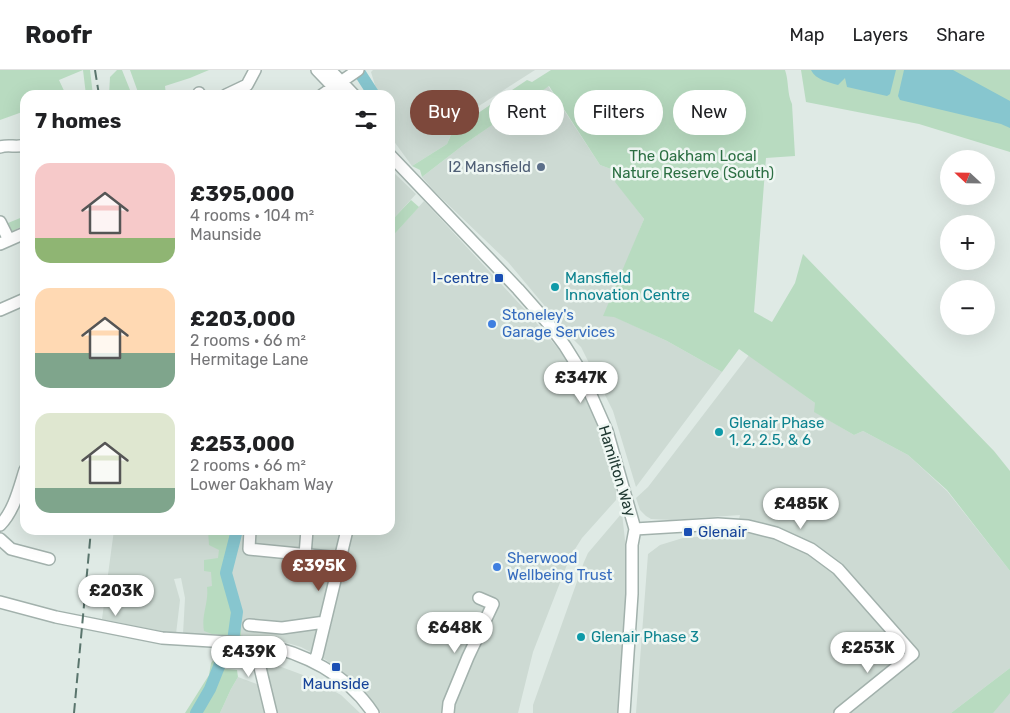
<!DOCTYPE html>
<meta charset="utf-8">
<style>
:root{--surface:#fff;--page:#f6f6f6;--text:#202124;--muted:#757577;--line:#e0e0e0;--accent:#7d483b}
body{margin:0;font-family:Rubik,sans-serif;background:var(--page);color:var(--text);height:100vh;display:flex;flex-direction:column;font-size:19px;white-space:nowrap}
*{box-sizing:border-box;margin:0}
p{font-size:16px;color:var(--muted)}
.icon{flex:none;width:28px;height:28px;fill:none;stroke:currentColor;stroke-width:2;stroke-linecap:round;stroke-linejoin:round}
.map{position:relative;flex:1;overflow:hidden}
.details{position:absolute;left:20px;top:20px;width:375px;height:445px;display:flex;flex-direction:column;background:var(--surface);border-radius:15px;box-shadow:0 5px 20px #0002}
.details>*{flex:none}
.guide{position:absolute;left:410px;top:20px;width:475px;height:45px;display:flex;gap:10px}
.needle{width:32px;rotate:292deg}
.controls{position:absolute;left:940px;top:80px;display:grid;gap:10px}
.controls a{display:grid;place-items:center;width:55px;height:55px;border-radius:50%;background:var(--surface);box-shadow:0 5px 20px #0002;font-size:25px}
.price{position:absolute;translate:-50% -42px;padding:0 11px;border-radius:18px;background:#fff;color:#222;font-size:16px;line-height:32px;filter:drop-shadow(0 1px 2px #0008)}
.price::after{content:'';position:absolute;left:50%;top:30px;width:15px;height:11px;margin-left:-8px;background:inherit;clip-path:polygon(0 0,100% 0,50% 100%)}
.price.current{background:var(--accent);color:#fff}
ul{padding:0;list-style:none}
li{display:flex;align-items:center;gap:15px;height:125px;padding:0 15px}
li span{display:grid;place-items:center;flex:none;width:140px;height:100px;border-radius:15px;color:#555}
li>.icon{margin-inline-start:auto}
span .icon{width:60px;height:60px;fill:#fffc;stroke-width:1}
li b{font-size:21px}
h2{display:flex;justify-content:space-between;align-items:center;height:60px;padding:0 15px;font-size:21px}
.pill{padding:0 18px;border-radius:22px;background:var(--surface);box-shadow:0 5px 20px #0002;font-size:18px;line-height:45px}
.pill.current{background:var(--accent);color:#fff}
header{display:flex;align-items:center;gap:30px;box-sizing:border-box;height:70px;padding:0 25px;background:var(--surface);border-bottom:1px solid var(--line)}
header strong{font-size:24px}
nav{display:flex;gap:28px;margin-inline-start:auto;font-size:18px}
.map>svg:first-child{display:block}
.built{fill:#cddad3}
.green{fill:#b8dbc0}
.water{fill:#87c6cf}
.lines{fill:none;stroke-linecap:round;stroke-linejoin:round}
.river{stroke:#87c6cf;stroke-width:12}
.minor-casing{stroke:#a2b1ac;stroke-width:14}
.minor{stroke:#fff;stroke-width:11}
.rail{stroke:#5a756d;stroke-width:2;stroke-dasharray:10 5;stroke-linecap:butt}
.service-dot{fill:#5c6f8a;stroke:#eff7f3;stroke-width:2}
.transit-dot{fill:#1a4fb4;stroke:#eff7f3;stroke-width:2}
.culture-dot{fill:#0f9aa8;stroke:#eff7f3;stroke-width:2}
.shop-dot{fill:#3f7fe0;stroke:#eff7f3;stroke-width:2}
.labels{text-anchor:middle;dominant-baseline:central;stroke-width:5;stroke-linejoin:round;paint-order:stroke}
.park-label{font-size:15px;fill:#2c6f43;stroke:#eff7f3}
.service-label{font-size:15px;fill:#4e5e75;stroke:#eff7f3;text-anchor:end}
.transit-label{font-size:15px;fill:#164399;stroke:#eff7f3;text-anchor:end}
.culture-label{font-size:15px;fill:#0d838f;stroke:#eff7f3;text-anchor:start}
.shop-label{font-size:15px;fill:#366cbe;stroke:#eff7f3;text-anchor:start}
.street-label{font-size:15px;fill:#203932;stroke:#eff7f3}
</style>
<header>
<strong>Roofr</strong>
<nav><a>Map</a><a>Layers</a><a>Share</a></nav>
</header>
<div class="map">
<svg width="1010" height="643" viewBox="0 0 1010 643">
<rect width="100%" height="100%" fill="#dfeae5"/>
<path class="built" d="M373,0H535L457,50L447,74L412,96L393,70L390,61V25H378L371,2Z
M548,16L600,95L619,102L616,112L644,149L632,179L613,246L667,271L722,302L636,417L613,341L581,277L569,265L508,192L435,122L422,107L466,73Z
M390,99L416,124L394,148L390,145Z
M424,131L528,243L566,288L580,312L603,365L616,412V430L582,468L570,487L533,582L518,643H381L360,617L326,590L301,577L274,569L241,567V534L238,532L231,507L242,460H390V169Z
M749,285L815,333V342L854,365L863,361L908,385L947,421L1010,501V598L951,643H636L648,484L660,475L683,468L735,464L740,445L671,450L651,449L646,446L640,440L636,428L648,417Z
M622,443L625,470L627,522L619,643H533V635L584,492L588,483Z
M114,460H222L219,488L222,566L212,564L207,566L183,564L185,528L181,508L174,509L180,530L176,564L102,549Z
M268,592L311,608L341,625L360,643H220L231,619L238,607L259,615Z
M1010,603V643H959Z"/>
<path class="green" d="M0,0H90L93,25H86L83,0L59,10L66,25H25V41L0,50Z
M117,0H122L132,25H109L110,7Z
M130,0H209L190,8L165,16L166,25H139Z
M551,0H785C789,11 787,24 792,34L795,86L766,88L754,242L772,252L795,213L803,184L994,381L1010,401V501L947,420L908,385L863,361L854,365L814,342L815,333L739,279L722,302L667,271L614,247L603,246L644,149L615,112L619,102L600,95L549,16L466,73L422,107L420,100L412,96L447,74L453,60L527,10L532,12Z
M801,0H1010V82L919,54L806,32Z
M411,130L419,137L390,169V145L394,148Z
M25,146V155L10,162L8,153Z
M208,460H242L231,507L238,532L241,534V567L212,564L204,561C201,546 209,532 207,517L212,516L211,502L204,501V490L218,488L219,480L209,475Z
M229,578V587L223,597L225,599L237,600L238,607L231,619L220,643H185L209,605L211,593L222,579Z
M1010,598V623L993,643H951Z"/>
<path class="water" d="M811,0H896L890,24L887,26L847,17L845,8L838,15C828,12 816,10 811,0Z
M904,0H953L1010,31V58L1001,54L900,30L898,26Z"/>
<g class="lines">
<path class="river" d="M358,0L374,25
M196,643L210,619L220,594L232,578L237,542L226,503L237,460"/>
<defs>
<path id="minor" d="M317,0L341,25
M330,0L354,25
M199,23L200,25
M226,25L247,15L255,0
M322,25L358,0
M0,77C8,74 17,78 25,75
M390,85L518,219L548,253L565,276L580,300L607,361L635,459L632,475V524L624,643
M0,152L9,170
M0,174L25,163
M0,240L25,229
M0,455C14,441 19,419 25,400
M635,459L718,454L748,456L776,463L811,479L838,499L913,584L840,643
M250,460L249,479L340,488
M0,469L11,479L49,489
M305,485L307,460
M0,532L56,547L162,568L259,574C303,582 348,605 373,643
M249,555L282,558L325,552
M259,574L258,589L271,643
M314,592L317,585L347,460
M448,643L449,633L468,587L493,534L479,528"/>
</defs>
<use href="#minor" class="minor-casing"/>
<use href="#minor" class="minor"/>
<path class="rail" d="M95,0L99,25
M74,643L91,460"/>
</g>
<circle class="service-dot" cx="541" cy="97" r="5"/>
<g class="transit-dot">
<rect x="494" y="203" width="10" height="10" rx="2.5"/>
<rect x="683" y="457" width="10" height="10" rx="2.5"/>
<rect x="331" y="592" width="10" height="10" rx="2.5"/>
</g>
<g class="culture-dot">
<circle cx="555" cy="217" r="5"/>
<circle cx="719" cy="362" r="5"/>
<circle cx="581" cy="567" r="5"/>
</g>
<g class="shop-dot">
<circle cx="492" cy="254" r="5"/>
<circle cx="497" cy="497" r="5"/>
</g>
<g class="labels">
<g class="park-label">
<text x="693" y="86">The Oakham Local<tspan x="693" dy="17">Nature Reserve (South)</tspan></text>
</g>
<g class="service-label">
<text x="531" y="97">I2 Mansfield</text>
</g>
<g class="transit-label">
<text x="489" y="208">I-centre</text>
<text x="698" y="462" text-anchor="start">Glenair</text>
<text x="336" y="614" text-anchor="middle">Maunside</text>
</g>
<g class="culture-label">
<text x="565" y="208">Mansfield<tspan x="565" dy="17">Innovation Centre</tspan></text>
<text x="729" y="353">Glenair Phase<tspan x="729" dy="17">1, 2, 2.5, &amp; 6</tspan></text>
<text x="591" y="567">Glenair Phase 3</text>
</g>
<g class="shop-label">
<text x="502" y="245">Stoneley's<tspan x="502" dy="17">Garage Services</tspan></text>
<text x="507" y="488">Sherwood<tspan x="507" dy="17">Wellbeing Trust</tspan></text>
</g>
<g class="street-label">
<text transform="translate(617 401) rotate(73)">Hamilton Way</text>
</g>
</g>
</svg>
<div class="controls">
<a><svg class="needle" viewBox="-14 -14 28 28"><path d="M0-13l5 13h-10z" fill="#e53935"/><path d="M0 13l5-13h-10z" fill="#757577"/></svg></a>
<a>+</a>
<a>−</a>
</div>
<b class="price" style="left:581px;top:334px">£347K</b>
<b class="price" style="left:801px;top:460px">£485K</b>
<b class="price current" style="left:319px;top:522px">£395K</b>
<b class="price" style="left:116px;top:547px">£203K</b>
<b class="price" style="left:455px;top:584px">£648K</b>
<b class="price" style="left:868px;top:604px">£253K</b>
<b class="price" style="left:249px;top:608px">£439K</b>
<div class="guide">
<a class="pill current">Buy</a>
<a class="pill">Rent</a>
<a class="pill">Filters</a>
<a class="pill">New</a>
</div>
<section class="details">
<h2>7 homes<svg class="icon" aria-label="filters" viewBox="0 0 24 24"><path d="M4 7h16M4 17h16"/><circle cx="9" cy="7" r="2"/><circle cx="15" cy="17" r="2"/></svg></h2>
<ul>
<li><span style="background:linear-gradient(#f6c9c9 75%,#8fb573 0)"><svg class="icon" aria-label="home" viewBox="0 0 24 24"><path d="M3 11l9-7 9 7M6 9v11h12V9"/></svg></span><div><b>£395,000</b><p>4 rooms · 104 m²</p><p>Maunside</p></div></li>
<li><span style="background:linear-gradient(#ffd9b3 65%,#7fa58c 0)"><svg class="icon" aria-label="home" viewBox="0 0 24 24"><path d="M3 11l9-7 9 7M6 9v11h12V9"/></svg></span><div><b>£203,000</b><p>2 rooms · 66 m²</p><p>Hermitage Lane</p></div></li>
<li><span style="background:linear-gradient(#dfe7d0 75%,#7fa58c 0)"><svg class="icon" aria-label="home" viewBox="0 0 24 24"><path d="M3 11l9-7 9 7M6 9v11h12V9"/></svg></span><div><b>£253,000</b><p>2 rooms · 66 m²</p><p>Lower Oakham Way</p></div></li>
</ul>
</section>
</div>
